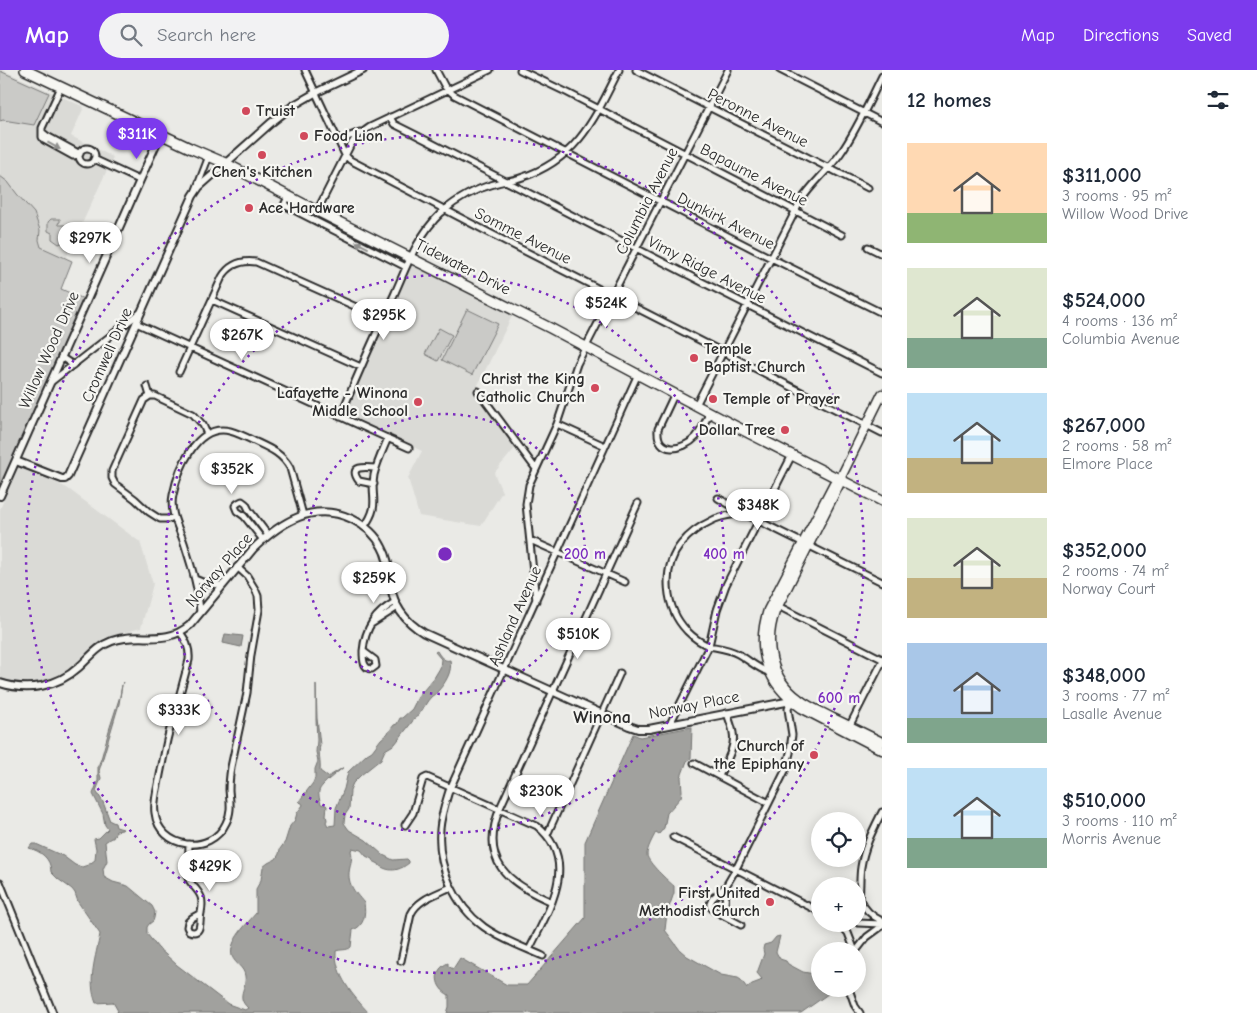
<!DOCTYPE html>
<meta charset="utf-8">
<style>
:root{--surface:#fff;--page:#f2f2f3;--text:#1f2937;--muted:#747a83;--accent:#7c3aed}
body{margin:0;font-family:"Comic Neue",sans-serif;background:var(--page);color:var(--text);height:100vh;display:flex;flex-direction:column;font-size:19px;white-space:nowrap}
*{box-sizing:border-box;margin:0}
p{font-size:16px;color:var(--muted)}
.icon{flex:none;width:28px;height:28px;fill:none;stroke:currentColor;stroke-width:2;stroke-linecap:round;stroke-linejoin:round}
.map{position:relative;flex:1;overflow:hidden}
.sheet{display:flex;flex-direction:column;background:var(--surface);width:375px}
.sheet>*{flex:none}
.controls{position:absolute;left:811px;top:742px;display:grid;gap:10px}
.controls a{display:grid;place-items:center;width:55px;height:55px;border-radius:50%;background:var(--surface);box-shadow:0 2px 12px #0003;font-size:25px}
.price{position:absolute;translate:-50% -42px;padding:0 11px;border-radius:18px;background:#fff;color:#222;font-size:16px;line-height:32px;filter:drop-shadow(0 1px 2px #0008)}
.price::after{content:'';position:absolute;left:50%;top:30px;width:15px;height:11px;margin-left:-8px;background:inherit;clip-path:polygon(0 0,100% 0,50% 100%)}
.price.selected{background:var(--accent);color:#fff}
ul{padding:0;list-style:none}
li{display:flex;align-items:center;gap:15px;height:125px;padding:0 25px}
li span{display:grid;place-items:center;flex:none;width:140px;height:100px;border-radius:0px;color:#555}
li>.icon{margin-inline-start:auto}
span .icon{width:60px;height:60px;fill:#fffc;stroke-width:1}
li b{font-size:21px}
h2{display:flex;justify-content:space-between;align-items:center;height:60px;padding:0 25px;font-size:21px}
header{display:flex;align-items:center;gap:30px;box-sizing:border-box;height:70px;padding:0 25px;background:var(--accent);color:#fff}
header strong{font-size:24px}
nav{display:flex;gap:28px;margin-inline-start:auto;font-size:18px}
.search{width:350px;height:45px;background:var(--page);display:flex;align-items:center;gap:12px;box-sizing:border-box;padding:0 18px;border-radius:28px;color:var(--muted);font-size:19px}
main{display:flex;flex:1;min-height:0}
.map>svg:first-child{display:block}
.built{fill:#dadad6}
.green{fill:#cacac7;stroke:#7a7a79}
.water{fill:#a1a19e;stroke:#727270}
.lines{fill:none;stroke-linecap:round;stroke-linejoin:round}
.minor-casing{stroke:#2b2b2b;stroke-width:9}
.tertiary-casing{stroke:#2b2b2b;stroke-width:10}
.primary-casing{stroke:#2b2b2b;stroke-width:11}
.trunk-casing{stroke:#2b2b2b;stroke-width:12}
.minor{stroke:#f6f6f2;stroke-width:5}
.tertiary{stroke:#f6f6f2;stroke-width:6}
.primary{stroke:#f6f6f2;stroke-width:8}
.trunk{stroke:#f6f6f2;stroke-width:9}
.oneway{fill:#90908e}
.ring{fill:none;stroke:#7b2cbf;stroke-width:2.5;stroke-dasharray:2.5 5}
.poi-dot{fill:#d1495b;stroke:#f6f6f2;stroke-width:2}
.labels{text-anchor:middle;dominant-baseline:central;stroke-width:4.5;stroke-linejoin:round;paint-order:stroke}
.poi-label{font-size:16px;font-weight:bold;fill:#2b2b2b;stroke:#f6f6f2;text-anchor:start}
.street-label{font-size:16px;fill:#2b2b2b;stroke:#f6f6f2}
.neighbourhood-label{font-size:18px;font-weight:bold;fill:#2b2b2b;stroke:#f6f6f2}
.centre{fill:#7b2cbf;stroke:#f6f6f2;stroke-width:2.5}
.ring-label{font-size:15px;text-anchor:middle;font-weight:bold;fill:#7b2cbf;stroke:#f6f6f2;stroke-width:4.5;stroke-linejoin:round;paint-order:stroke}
</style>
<header>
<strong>Map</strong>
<div class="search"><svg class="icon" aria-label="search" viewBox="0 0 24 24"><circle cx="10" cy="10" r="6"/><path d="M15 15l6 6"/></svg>Search here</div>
<nav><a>Map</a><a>Directions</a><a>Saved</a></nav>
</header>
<main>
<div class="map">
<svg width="882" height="943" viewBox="0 0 882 943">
<rect width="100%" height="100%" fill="#eaeae6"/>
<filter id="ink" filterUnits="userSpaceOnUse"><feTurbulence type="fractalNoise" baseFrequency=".02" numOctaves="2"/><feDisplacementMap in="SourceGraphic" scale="10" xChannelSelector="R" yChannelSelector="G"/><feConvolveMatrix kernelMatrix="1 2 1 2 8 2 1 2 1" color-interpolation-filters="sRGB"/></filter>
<g filter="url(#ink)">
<path class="built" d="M0,0H2L84,37L71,66L113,87L66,188L41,177L36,157L0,118Z
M412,194L512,246L476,319L516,377L494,403L502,422L481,456L419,446L408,408L422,381L345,345Z
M19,395L67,418L140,472L153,514L141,558L104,568L84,584L71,598L55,608L41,613L21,614L0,610V439Z"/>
<path class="green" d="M0,1L49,23L34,55L3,50L0,51Z
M0,106L8,112L17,124L34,143L40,160L39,170L41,177L72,191L61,219L86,230L0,426Z
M51,149H60V152L58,153L59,155H65L68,170L59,174L52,169V163L48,161V152Z
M467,239L498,254L472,305L442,290Z
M439,258L452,265L438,291L425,284Z"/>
<path class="water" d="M225,564L243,566L241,577L223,573Z
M437,581C440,586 444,592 450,590C453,601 445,614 437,622C436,624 433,625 431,627C426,632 424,638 420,643C417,648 414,647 412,652L395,674L385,680L381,689L361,705L353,713L350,720L349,739L345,745L344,753L349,760L366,770L383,785L393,790L407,789L409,791V793C400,800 391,803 380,796L379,794L373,791L372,789L366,786L361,780L352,778L351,781C353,788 351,790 350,797C346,813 354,821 364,833C366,845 364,856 353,860L351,877C347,881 341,879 336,881C335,905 353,926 369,943H116L118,941L113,932L96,933C87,910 96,887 100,864L78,832L75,823L72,819L58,809L51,802C51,788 40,781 29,778L32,774H36L63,786L75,795L82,797L88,795L95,790L96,779L94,769L99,768L108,759L105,755L103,744L93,724L98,711V696L101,689L110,657L120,626L122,615L124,612L122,615L119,634L99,701L101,708L100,711L96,721L103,732L110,751L115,753L116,757L123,759L122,760L116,761L113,768H111L105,772L107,791L103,799L104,807L113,812L128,816L152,836L155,842L154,848L153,851L149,854L147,857V864L158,878L166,885L177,895L228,934L245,940L248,938C235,926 247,919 245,906C244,897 235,894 232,886C228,871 248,853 256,843V819L261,810L263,797L268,793L276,789L279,784L280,779L285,772L290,756L295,750L297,743L303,735L302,733L299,732L300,730L313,713L315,708V699L318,691L316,682L317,670L316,650V614L317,648L320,675C318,684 321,693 320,701L328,707L344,697C338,702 321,714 319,721C318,725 320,730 321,734L326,735L327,736L326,745L327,750L326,752L328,756L335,755L336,738L344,719L348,702L367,684L372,681L381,669L387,664L394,655L397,654L400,648H402L412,639L418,627L434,608L440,598L441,589L435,582Z
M692,657L691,688L687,691L681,707L682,721L681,727L667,743L664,758L659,764L656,762C653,768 647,778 647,785C648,793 668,811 674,816V823L667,843L665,860L680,880L687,886L721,905L738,908L741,910L747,918L752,914L760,911L762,909L757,903L764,884L763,879L764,875L771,873L776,867L780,866L776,882L780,889L786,891L788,894L803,902L820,905V919H835L801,943H447L449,937V925C435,918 432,900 448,893V896L453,899L460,888L507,915H527L585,848V772L633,664L640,667Z"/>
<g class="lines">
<defs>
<path id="minor" d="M305,0L345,85L350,90L505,171L882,363
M436,0L445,17L454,25L757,181L882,243
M520,0L568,23L842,165
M636,0L868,118
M780,0L882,52
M390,47L394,54L414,64L700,211L882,303
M42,62V58L61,17
M338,71L360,62
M79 86a8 8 0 1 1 16 0a8 8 0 1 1-16 0Z
M79,85L73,86L44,70L42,67V62L47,66L80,84
M94,89L139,110
M196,120L209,86
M289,125L284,135L406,197
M317,141L350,76L356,67L370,57L490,0
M868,177L882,184
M212,230L361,297
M136,253L409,378
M61,287L73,295
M179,302L222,207C230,194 242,190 256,192L383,249
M51,312L141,242
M147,316L150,326
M478,321L536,399
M675,323L658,359C656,385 683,381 696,367C702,360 706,350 710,342
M696,335L800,132C811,114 828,101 840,84C857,60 869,32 882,6
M340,347C357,306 375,265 394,225C407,196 417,166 441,143C456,130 475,119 494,114C502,111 511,111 520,108C577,90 594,50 619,0
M557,354L605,376
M374,414L359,411C347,395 366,397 376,398
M718,428L749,446L882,512
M744,443C733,445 721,445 711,451C700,456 689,464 681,474C661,499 665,538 687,561C693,567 701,573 709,576C719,578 729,579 738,584C749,590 759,600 771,603
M173,447L169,449H160L149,442L135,429L115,414L112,408V401L144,330L150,326H155L193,344L203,355L207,364
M364,457C381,434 370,428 374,405C377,392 383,380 388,368
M263,470L244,446L237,441L235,436L238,433L242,431L246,434L249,440L268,465
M530,470L625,512
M195,509L207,514L223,515
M536,531L526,434L529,415L557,354L577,294L728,0
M776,535L882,589
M200,543C199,520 192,498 185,476C180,459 169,444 173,425C178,400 196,353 230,361C238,363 246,367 254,371C269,378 282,383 290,398L303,445
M373,553L398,537
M180,562C187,571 190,579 189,590C184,609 179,627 174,646C171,655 168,665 166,675C164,685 162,695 160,705C158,717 153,731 155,743C159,779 211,786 226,753C232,742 230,732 229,720C229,712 230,704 231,697L247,623L251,585L259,540L258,526L255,519L247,506L237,497
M363,581C365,558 375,543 395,532
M363,581L375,590L376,596L372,599C363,599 363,589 363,581Z
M670,654L709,576L717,540L726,515L792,385
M849,657L882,592
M694,693L769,733
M719,706C725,693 736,678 733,663C732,656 729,650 727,643
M405,755L413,743L423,709L427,707L537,756C581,792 548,841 529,880
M547,765L620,603
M673,767L820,842
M189,774L188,808C191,815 198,819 201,827C203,833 202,837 201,843C199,850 203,866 189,861L187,857L188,852L192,848L201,843
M0,812L53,943
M726,816L712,829L710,834V836L714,841L719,842L722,841L725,836L726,816L736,799L785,701L790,683L791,672L792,665L788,639L791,631
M859,828C864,839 871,846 882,851
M552,832C507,813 479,791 500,738L638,433
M858,833C861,822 859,809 861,797C864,777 873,760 882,742
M717,842L741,855
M858,853L882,854
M840,854L848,863L855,881
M856,881L867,867L882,856
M543,886C523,877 502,870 484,857C454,835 437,796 440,759C441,746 445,734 449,721L638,304
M401,891L411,844C418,829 437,824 451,817
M849,919L855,936L860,943"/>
<path id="tertiary" d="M16,391L62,409H65L68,406L193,126L199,117L272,52L294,35L315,23L363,0
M0,426L161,63
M0,613C28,622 57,617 79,597C90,587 98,576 112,571C141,561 164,577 190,555L253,479C281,452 313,431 352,449C364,455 376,465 382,477C389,489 389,502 391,515C393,536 406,552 424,563L629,656L638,659H649L796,630"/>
<path id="primary" d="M882,324L840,409L839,415L775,542C764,573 771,609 799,629C809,637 822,642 833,648C850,656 866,664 882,672
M840,409L834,413L768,540C755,580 767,614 801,638L882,680"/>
<path id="trunk" d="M25,0L190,78L225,93L317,141L550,258L735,356L882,431"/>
</defs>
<use href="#minor" class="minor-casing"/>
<use href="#tertiary" class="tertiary-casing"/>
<use href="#primary" class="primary-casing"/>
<use href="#trunk" class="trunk-casing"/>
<use href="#minor" class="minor"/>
<use href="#tertiary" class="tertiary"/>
<use href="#primary" class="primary"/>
<use href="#trunk" class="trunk"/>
</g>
<defs><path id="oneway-solid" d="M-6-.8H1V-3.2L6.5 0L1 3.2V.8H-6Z" transform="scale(1.25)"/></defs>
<g class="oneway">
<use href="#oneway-solid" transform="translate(54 76) rotate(29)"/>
<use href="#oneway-solid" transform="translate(362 175) rotate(-153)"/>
</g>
</g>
<g class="ring">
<circle cx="445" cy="484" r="140"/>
<circle cx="445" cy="484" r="279"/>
<circle cx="445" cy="484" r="419"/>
</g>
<g class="poi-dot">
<circle cx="246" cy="41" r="5"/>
<circle cx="304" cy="66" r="5"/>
<circle cx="262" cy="85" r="5"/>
<circle cx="249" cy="138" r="5"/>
<circle cx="694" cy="288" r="5"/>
<circle cx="595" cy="318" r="5"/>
<circle cx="713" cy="329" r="5"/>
<circle cx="418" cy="332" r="5"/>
<circle cx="785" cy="360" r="5"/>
<circle cx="814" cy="685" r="5"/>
<circle cx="770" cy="832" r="5"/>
</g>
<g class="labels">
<g class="poi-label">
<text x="256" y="41">Truist</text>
<text x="314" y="66">Food Lion</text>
<text x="262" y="102" text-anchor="middle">Chen's Kitchen</text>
<text x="259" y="138">Ace Hardware</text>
<text x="704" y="279">Temple<tspan x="704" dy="18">Baptist Church</tspan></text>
<text x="585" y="309" text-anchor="end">Christ the King<tspan x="585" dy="18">Catholic Church</tspan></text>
<text x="408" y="323" text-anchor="end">Lafayette - Winona<tspan x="408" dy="18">Middle School</tspan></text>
<text x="723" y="329">Temple of Prayer</text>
<text x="775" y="360" text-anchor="end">Dollar Tree</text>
<text x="804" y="676" text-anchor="end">Church of<tspan x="804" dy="18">the Epiphany</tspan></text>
<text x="760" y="823" text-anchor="end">First United<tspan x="760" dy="18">Methodist Church</tspan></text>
</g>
<g class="street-label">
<text transform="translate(758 48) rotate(27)">Peronne Avenue</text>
<text transform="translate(754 105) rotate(27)">Bapaume Avenue</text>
<text transform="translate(647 131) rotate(-63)">Columbia Avenue</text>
<text transform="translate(726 151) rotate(27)">Dunkirk Avenue</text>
<text transform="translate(523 166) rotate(27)">Somme Avenue</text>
<text transform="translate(463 197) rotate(27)">Tidewater Drive</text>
<text transform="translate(707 200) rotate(27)">Vimy Ridge Avenue</text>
<text transform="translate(49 280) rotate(-66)">Willow Wood Drive</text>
<text transform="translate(107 285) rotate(-66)">Cromwell Drive</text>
<text transform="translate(219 500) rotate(-49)">Norway Place</text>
<text transform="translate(515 546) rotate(-66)">Ashland Avenue</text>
<text transform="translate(694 635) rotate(-11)">Norway Place</text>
</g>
<g class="neighbourhood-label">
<text x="602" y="647">Winona</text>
</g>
</g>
<circle cx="445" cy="484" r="8" class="centre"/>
<g class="ring-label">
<text x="585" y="489">200 m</text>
<text x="724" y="489">400 m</text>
<text x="839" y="633">600 m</text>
</g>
</svg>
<div class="controls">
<a><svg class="icon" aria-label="locate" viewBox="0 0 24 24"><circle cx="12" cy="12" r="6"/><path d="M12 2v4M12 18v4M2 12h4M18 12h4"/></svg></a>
<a>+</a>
<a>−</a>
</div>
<b class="price selected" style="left:137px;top:90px">$311K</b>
<b class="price" style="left:90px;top:194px">$297K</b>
<b class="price" style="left:606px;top:259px">$524K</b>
<b class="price" style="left:384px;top:271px">$295K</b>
<b class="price" style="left:242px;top:291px">$267K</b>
<b class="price" style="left:232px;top:425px">$352K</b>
<b class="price" style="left:758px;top:461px">$348K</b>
<b class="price" style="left:374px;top:534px">$259K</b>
<b class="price" style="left:578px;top:590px">$510K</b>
<b class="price" style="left:179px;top:666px">$333K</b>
<b class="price" style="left:541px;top:747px">$230K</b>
<b class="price" style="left:210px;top:822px">$429K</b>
</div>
<section class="sheet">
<h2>12 homes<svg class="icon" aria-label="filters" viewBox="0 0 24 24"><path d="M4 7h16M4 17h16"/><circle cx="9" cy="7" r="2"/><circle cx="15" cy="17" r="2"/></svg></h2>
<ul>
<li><span style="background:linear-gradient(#ffd9b3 70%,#8fb573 0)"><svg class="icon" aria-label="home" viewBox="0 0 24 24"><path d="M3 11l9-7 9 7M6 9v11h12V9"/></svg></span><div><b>$311,000</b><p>3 rooms · 95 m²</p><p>Willow Wood Drive</p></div></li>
<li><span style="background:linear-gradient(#dfe7d0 70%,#7fa58c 0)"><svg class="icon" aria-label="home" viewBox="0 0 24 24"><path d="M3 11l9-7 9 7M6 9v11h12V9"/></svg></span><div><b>$524,000</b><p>4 rooms · 136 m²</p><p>Columbia Avenue</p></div></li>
<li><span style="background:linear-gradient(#bfe0f5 65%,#c2b280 0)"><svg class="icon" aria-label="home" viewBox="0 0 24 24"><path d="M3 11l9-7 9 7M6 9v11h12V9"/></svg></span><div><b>$267,000</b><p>2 rooms · 58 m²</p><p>Elmore Place</p></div></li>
<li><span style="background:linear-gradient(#dfe7d0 60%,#c2b280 0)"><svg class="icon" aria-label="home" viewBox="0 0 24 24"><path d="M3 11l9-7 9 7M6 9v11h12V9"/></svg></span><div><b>$352,000</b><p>2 rooms · 74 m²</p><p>Norway Court</p></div></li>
<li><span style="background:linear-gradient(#a9c7e8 75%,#7fa58c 0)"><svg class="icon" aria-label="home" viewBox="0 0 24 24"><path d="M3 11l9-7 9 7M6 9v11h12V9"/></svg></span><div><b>$348,000</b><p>3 rooms · 77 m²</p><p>Lasalle Avenue</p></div></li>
<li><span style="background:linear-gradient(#bfe0f5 70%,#7fa58c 0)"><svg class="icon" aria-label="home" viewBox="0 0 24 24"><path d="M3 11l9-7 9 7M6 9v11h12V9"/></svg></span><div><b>$510,000</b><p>3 rooms · 110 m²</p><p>Morris Avenue</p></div></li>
</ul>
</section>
</main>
